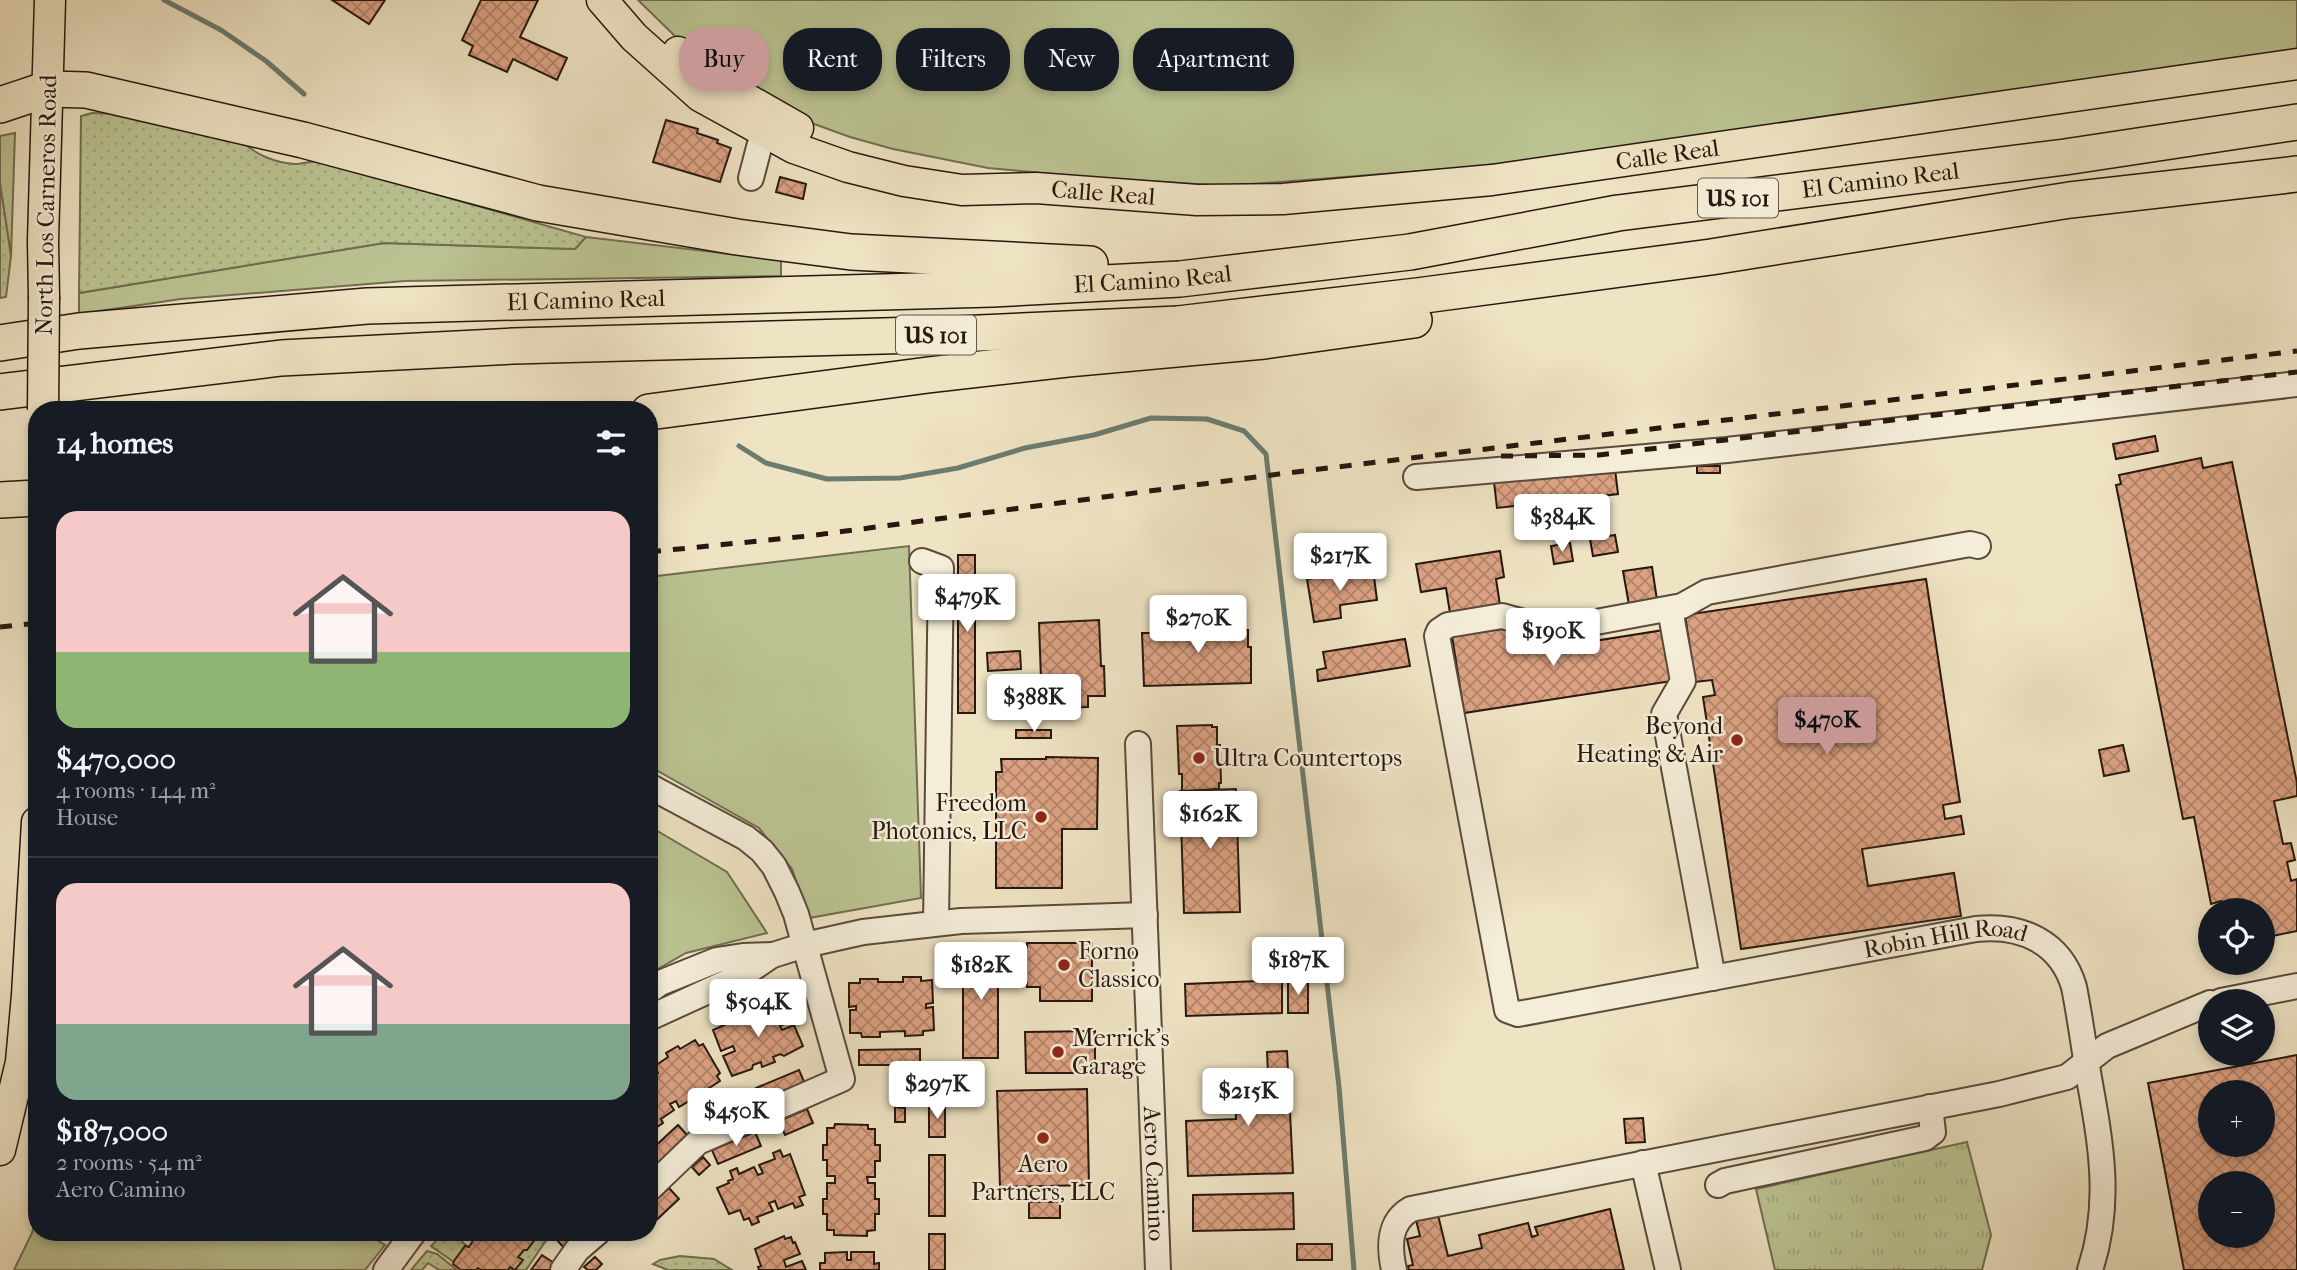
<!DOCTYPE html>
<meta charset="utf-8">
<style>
:root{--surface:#171b24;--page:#20242c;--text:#f1f3f6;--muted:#9ea1a6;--line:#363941;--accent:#c59692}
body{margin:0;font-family:"IM FELL French Canon",serif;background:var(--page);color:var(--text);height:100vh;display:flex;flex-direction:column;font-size:26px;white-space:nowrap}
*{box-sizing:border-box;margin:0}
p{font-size:23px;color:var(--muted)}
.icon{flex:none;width:38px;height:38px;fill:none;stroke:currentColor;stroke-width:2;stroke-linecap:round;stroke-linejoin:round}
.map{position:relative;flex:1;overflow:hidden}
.sheet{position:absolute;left:28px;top:401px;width:630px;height:840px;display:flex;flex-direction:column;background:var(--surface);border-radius:28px;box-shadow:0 4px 10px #0003}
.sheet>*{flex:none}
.banner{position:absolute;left:679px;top:28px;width:665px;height:63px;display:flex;gap:14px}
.tools{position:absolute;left:2198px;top:898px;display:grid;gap:14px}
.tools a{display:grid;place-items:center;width:77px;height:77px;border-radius:50%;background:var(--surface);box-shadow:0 4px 10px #0003;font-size:35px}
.price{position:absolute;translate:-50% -60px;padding:0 16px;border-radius:7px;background:#fff;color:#222;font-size:23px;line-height:46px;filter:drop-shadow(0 2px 4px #0008)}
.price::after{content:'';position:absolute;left:50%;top:42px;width:21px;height:16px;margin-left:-10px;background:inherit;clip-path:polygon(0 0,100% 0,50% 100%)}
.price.on{background:var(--accent);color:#111}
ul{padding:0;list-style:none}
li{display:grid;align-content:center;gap:14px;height:371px;padding:0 28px}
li+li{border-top:2px solid var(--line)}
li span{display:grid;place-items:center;height:217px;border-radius:21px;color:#555}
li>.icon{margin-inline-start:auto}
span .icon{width:126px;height:126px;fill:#fffc;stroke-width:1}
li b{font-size:30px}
h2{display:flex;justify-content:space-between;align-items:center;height:84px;padding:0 28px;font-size:30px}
.pill{padding:0 24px;border-radius:28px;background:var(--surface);box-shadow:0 4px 10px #0003;font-size:24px;line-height:63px}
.pill.on{background:var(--accent);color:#111}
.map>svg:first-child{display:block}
.grass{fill:#bbc392;stroke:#726d50;stroke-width:2}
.park{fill:url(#park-tufts);stroke:#726d50;stroke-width:2}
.garden{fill:url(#garden-dots);stroke:#726d50;stroke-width:2}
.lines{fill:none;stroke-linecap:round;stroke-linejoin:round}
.stream{stroke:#6c7c6f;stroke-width:5}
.building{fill:url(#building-cross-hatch);stroke:#28170f;stroke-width:2;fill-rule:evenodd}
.minor-casing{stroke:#5a4a3c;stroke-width:28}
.major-casing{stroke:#28170f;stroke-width:33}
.highway-casing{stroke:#28170f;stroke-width:38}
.minor{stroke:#f4edd8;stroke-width:24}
.major{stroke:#eee3c3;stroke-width:30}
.highway{stroke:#eee3c3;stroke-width:35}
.rail{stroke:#28170f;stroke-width:5;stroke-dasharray:12 12;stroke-linecap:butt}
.major-bridge-casing{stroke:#28170f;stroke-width:33;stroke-linecap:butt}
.major-bridge{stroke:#eee3c3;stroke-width:30}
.poi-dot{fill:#8f2418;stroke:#f4edd8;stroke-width:2.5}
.labels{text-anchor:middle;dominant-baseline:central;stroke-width:5;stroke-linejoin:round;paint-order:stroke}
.shield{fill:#f4edd8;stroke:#65574b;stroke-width:2}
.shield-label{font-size:23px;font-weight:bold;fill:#28170f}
.street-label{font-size:24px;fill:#28170f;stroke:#f4edd8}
.poi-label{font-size:24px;fill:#28170f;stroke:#f4edd8;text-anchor:start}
</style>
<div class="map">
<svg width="2297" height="1270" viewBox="0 0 2297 1270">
<defs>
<pattern id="park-tufts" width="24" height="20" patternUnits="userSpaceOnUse" patternTransform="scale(1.75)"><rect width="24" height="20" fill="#bbc392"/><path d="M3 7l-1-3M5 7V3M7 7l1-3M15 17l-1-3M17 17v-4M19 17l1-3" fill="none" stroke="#a1a77d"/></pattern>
<pattern id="garden-dots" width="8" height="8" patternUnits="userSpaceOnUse" patternTransform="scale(1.75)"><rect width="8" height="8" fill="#bbc392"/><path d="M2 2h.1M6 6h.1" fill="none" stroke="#a1a77d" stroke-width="1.8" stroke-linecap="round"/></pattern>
<pattern id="building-cross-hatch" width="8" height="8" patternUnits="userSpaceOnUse" patternTransform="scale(1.75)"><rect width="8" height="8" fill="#dca282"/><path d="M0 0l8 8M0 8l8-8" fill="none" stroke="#b28369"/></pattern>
</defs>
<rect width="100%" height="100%" fill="#eee3c3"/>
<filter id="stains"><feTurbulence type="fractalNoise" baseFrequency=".00286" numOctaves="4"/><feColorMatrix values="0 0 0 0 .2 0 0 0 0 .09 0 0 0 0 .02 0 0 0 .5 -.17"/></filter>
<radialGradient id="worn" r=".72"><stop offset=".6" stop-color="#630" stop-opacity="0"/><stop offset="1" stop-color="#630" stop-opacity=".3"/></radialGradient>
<path class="grass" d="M638,0H2297V49L1485,166L1227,186L1084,177L988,168L893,149L850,137L806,121L682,43Z
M15,133L11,256L0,184V136Z
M586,237L781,260V276L405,281L181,299L79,314V293L384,243L575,249Z
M909,546L921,898L809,918L792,869L759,828L649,766V577Z
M649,826L727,872L767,933L686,953L649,974Z
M37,1213V1232H364L385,1245L365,1270H14L32,1233Z"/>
<path class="park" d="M1967,1142L1991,1235L1982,1270H1775L1756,1189Z"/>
<path class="garden" d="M92,113L125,114L243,142C256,155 276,163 295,164C304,164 312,160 323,162L586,237L575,249L384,243L79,293L81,116Z
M0,184L11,256L6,297L0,298Z
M445,1232H470L462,1242L468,1247L455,1263L431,1246Z
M536,1232L555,1233L545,1242L526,1270H508Z
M427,1251L437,1254L457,1270H439L428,1263L422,1270H411Z
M680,1256L714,1259L732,1270H668L653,1264L660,1260Z"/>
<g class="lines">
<path class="stream" d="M164,0L221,30L266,61L304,94
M739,446L766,463L827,479L900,478L958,468L1025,448L1094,435L1151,418L1207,419L1244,431L1266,454L1339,1087L1354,1270"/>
</g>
<path class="building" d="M332,0H385L369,24Z
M481,0H538L520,37L567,58L557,80L513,59L507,72L469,55L473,46L462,40Z
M666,120L698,129L697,133L718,140L717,143L731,148L720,182L653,162Z
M780,177L806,184L803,199L776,192Z
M2155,436L2158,451L2116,459L2113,444Z
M2201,458L2203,468L2232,462L2297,783V796L2274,801L2283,844L2291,843L2295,860L2287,862L2291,881L2297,879V931L2263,938V910H2223L2221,901L2211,904L2194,817L2183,819L2116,485L2121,484L2119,475Z
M1697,466H1720V473H1697Z
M1615,469L1618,494L1497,508L1494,482Z
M1615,535L1618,552L1593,556L1590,539Z
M1570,543L1573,561L1554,564L1551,546Z
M1500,551L1504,577L1496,579L1500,605L1450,613L1446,588L1421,592L1416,564Z
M958,555H975V713H958Z
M1652,567L1657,600L1629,605L1623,571Z
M1373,569L1377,600L1340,605L1341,618L1314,622L1307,579Z
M1926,579L1960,802L1943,805L1945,819L1961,816L1964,834L1862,849L1868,886L1954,873L1961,916L1741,949L1703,697L1715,695L1712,680L1695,682L1685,615Z
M1099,620L1101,666H1104L1105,696H1088V707L1042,708L1039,623Z
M1245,620V630H1248V647H1251V683L1144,686L1142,633H1177V622Z
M1509,628L1511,643L1535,639L1537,650L1664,630L1672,681L1464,713L1452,636Z
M1405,639L1410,666L1318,681L1317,670L1326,668L1323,652Z
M1020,651L1021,669L988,671L987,653Z
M1212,725V727H1217V745H1220L1221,783H1219V789L1182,791V774H1179L1177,726Z
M1016,730H1051V738H1016Z
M2123,745L2129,771L2104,776L2099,750Z
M1046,757L1098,758L1097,829H1062V888H996V772H1002L1001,759H1046Z
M1236,789L1240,912L1184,913L1180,791Z
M1027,943H1092V1001H1040V987H1027Z
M963,947H998V1058H963Z
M903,977H921V981L932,980L933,1003L926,1004V1008L933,1007L934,1030L923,1031V1035L905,1036V1031L880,1032V1037H862L861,1033H850V1010H856V1006L849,1007V983H860V979H878V982H903Z
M1282,980V1013L1186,1016L1185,984Z
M1288,981H1308V1013H1288Z
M784,1001L792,1021L780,1026L782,1030L794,1025L803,1046L784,1056L780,1054L773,1057L775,1062L762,1067L761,1062L753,1065L752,1069L732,1076L723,1056L735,1051L733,1046L721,1051L713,1030L735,1020L736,1023L742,1020L741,1018L754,1013L755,1015L762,1011L761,1009Z
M1095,1031V1073H1026L1025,1032Z
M695,1040L699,1046L703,1044L720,1073L717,1076L720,1081L706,1090L709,1094L697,1102L694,1098L679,1107L676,1101L670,1104L674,1110L661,1119L663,1123L651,1131L649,1128V1070L653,1076L658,1073L655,1066L668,1057L666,1053L678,1046L680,1049Z
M920,1049V1065H859V1050Z
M1287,1051L1293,1173L1188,1176L1186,1121L1236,1119L1235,1074L1268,1073L1267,1052Z
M2297,1055V1270H2184L2148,1083ZM2210,1092H2263V1144H2210ZM2210,1183H2263V1236H2210Z
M799,1070L805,1084L762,1102L756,1088Z
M1087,1089L1089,1185L1000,1187L997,1091Z
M739,1095L745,1110L702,1128L696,1114Z
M929,1105H945V1137H929Z
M895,1107L905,1108V1122H895Z
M807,1109L813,1123L785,1135L779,1121Z
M1643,1118L1645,1142L1626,1143L1624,1119Z
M835,1124L868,1125V1129H875V1145H880V1161H875V1177H867L868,1183H875V1199H879V1214H875V1230L867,1231V1236L834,1235V1230H827V1214H823V1199H827V1183H835V1176H827V1160H823V1145H827V1128H834Z
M678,1125L688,1136L649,1173V1152Z
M755,1132L761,1146L718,1164L712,1150Z
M780,1150L783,1157L790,1154L805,1195L799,1197L803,1205L795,1208L793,1203L778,1209L775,1201L769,1203L773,1211L757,1217L759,1222L752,1225L749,1218L744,1220L740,1210L729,1214L717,1188L729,1183L728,1181L733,1179L730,1171L737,1168L739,1174L754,1167L758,1175L763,1173L759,1165L775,1159L773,1153Z
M929,1155H945V1216H929Z
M703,1157L710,1165L699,1175L692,1167Z
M669,1188L679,1199L649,1227V1206Z
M1293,1193L1294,1229L1193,1231V1195Z
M1029,1202H1060V1218H1029Z
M1610,1209L1624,1270H1409L1408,1266L1413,1265L1407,1239L1420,1236L1415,1216L1437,1211L1448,1256L1482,1248L1479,1235L1528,1223L1532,1237L1538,1235L1535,1227Z
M473,1232H538L539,1234L527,1250H524L518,1257L523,1260L515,1270L510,1267L508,1270H481L478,1268L476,1270H461L453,1264L454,1261L465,1246L469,1247L474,1239L470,1236Z
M563,1232H586L566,1250L556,1239Z
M929,1234H945V1270H929Z
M784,1236L785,1239L791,1237L793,1243L795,1242L800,1254L784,1260L786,1267L802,1261L806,1270H759L758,1267L761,1266L755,1249Z
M1297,1244H1332V1260H1297Z
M847,1252V1260H851V1252H874V1264L879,1263V1270H820V1263H825V1253Z
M542,1255L554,1263L550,1270H531Z
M595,1257L602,1264L596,1270H588L584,1267Z"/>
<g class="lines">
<defs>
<g id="minor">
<path d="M751,178L763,132"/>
<path d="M1416,477L1727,450L2297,384"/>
<path id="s1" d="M1978,546L1970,544L1707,592L1682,606L1553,630L1502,616L1448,625L1439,631L1437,636L1507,1010L1518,1014L1976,929C2021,924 2061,942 2074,987C2080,1017 2084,1048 2089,1078C2101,1144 2112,1204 2090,1270"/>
<path d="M922,561L941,568L936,923"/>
<path d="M1670,609L1683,681L1664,714L1713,978"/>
<path id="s2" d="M1138,744L1158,1270"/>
<path d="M649,786L746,838L762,851L774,866L787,892L796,914L842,1079L698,1142L649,1189"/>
<path d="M649,991L660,983L717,960L743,956L773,955L805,945L863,932L961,921L1145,915"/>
<path d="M2221,1001L2297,986"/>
<path d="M649,1018L743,975L772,955"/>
<path d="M1643,1163L1668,1270"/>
<path d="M1718,1185L1725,1181L1925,1138L1933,1132L1930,1107"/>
<path d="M386,1270L414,1232"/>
<path d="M563,1270L577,1250L598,1232"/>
<path d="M1394,1270C1389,1247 1388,1222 1411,1209L1999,1094L2067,1077L2107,1046L2210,1003"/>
</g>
<g id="major">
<path id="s3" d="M602,0L634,37L700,96L794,148L848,167L904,181L962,190L1036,188L1197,200L1283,199L1492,180L2297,64"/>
<path d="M678,52L710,78L798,128"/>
<path d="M44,297L43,241L50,0"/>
<path d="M0,1150L21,1062L27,995L37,822"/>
</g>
<g id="highway">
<path d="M0,105L48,89L86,90L303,140L538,203L737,237L851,252L1090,264"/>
<path id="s4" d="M0,343L79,331L367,306L992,289L1180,279L1410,252L1618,213L2065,157L2297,122"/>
<path d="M0,392L281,358L513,346L957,334L1178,324L1417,296L1711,257L2070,200L2297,174"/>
<path d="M649,412L928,375L1067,359L1264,341L1414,320"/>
<path d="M0,500L37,498"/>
</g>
</defs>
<use href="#minor" class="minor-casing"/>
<use href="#major" class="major-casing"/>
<use href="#highway" class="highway-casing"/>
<use href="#minor" class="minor"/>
<use href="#major" class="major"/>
<use href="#highway" class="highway"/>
<path class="rail" d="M1501,456L1599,455L2297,372
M649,552L808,536L1279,474L2297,351
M0,627L37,623"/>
<defs>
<path id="major-bridge" d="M43,410L44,297"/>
</defs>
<use href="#major-bridge" class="major-bridge-casing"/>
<use href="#major-bridge" class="major-bridge"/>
</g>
<g class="poi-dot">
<circle cx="1737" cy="740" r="7"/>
<circle cx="1199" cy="758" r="7"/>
<circle cx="1041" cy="817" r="7"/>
<circle cx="1064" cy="965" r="7"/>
<circle cx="1058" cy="1052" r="7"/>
<circle cx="1043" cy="1138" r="7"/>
</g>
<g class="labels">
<g class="shield">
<rect x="1698" y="178.5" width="80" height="39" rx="5"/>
<rect x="896" y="315.5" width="80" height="39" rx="5"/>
</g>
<g class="shield-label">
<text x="1738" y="198">US 101</text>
<text x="936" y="335">US 101</text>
</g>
<g class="street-label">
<text stroke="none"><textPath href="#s3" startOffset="1127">Calle Real</textPath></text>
<text stroke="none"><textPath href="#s4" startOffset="1890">El Camino Real</textPath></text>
<text stroke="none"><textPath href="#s3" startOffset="560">Calle Real</textPath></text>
<text transform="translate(46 205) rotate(-89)">North Los Carneros Road</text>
<text stroke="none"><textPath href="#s4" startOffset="1155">El Camino Real</textPath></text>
<text stroke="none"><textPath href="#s4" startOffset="588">El Camino Real</textPath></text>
<text stroke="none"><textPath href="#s1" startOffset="1386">Robin Hill Road</textPath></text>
<text stroke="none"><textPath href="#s2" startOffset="430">Aero Camino</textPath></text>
</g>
<g class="poi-label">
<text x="1723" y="726" text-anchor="end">Beyond<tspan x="1723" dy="28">Heating &amp; Air</tspan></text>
<text x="1213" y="758">Ultra Countertops</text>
<text x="1027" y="803" text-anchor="end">Freedom<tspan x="1027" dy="28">Photonics, LLC</tspan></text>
<text x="1078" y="951">Forno<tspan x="1078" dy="28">Classico</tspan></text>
<text x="1072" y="1038">Merrick's<tspan x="1072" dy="28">Garage</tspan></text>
<text x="1043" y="1164" text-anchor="middle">Aero<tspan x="1043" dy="28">Partners, LLC</tspan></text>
</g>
</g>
<rect width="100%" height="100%" filter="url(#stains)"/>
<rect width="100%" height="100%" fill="url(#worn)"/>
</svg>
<div class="tools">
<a><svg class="icon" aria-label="locate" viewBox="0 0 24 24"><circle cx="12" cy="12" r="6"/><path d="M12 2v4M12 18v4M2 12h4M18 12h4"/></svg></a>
<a><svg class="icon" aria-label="layers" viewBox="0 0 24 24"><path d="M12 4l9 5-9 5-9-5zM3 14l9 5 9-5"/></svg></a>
<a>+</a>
<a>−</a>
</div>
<b class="price" style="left:1562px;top:554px">$384K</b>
<b class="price" style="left:1340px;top:593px">$217K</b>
<b class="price" style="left:967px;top:634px">$479K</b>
<b class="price" style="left:1198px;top:655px">$270K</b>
<b class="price" style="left:1553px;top:668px">$190K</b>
<b class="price" style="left:1034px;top:734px">$388K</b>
<b class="price on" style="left:1827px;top:757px">$470K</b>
<b class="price" style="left:1210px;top:851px">$162K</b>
<b class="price" style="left:1298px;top:997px">$187K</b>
<b class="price" style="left:981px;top:1002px">$182K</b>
<b class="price" style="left:758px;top:1039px">$504K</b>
<b class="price" style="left:937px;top:1121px">$297K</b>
<b class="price" style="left:1248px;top:1128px">$215K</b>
<b class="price" style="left:736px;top:1148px">$450K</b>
<div class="banner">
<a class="pill on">Buy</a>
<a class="pill">Rent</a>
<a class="pill">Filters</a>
<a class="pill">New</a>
<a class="pill">Apartment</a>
</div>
<section class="sheet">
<h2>14 homes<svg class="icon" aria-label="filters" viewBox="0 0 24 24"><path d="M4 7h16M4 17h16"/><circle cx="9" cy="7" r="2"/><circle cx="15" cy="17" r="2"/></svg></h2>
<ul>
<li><span style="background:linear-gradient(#f6c9c9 65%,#8fb573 0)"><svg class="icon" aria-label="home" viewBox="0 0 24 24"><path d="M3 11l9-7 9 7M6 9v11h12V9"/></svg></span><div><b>$470,000</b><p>4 rooms · 144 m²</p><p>House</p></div></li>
<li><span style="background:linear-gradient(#f6c9c9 65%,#7fa58c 0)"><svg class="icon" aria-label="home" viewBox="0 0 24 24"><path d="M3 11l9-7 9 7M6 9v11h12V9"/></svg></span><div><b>$187,000</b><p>2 rooms · 54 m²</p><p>Aero Camino</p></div></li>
</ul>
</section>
</div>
